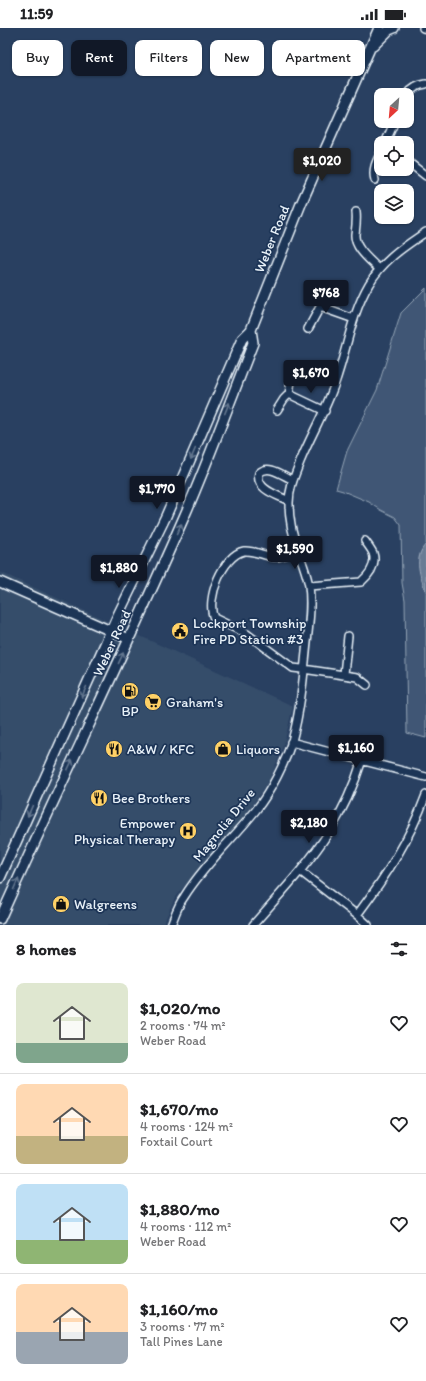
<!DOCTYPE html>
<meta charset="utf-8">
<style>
:root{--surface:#fff;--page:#f2f2f2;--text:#202124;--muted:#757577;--line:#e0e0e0;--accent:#111827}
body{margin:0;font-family:Itim,sans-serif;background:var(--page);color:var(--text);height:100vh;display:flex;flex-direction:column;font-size:15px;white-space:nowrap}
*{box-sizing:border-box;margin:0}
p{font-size:13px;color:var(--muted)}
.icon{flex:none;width:22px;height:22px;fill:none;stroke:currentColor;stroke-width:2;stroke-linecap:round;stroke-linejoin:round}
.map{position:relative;height:897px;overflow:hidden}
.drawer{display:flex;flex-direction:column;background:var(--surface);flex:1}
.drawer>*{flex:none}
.guide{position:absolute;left:12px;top:12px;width:402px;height:36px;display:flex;gap:8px}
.needle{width:26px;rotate:206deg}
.tools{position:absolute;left:374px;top:60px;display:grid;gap:8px}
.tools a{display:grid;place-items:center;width:40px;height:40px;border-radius:8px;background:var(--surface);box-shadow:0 1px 3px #0004;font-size:20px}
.price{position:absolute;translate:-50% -34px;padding:0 9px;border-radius:4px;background:var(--accent);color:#fff;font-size:13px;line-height:26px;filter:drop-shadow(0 1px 2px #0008)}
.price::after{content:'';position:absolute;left:50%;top:24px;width:12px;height:9px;margin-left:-6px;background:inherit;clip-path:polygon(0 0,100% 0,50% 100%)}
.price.selected{background:#222;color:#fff}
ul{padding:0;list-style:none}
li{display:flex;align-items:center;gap:12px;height:100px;padding:0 16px}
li+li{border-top:1px solid var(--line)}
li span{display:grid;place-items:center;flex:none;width:112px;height:80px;border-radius:8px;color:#555}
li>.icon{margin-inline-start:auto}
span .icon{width:48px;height:48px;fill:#fffc;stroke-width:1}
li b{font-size:17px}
h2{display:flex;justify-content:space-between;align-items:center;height:48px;padding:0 16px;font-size:17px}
.chip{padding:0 14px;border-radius:8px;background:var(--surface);box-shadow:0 1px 3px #0004;font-size:14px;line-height:36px}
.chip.selected{background:var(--accent);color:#fff}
.status{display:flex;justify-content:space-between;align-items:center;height:28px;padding:0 20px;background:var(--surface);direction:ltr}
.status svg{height:11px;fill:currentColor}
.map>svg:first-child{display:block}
.built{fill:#364d6b}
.green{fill:#415774;stroke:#94a4b6}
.water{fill:#6b7c95;stroke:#9dabbd}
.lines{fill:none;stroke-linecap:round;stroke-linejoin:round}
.minor-casing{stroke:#e8f1f8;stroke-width:10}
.major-casing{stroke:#e8f1f8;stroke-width:12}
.minor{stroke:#1d3557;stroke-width:7}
.major{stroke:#1d3557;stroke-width:9}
.oneway{stroke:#64778f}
.labels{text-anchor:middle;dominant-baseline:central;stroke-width:3.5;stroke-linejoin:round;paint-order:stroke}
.street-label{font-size:14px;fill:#e8f1f8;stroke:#1d3557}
.poi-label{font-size:14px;fill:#e8f1f8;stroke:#1d3557;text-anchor:start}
</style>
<div class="status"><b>11:59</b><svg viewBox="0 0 49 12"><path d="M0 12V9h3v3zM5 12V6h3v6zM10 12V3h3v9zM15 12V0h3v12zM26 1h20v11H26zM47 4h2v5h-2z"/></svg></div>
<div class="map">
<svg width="426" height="897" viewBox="0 0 426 897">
<rect width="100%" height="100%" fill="#294061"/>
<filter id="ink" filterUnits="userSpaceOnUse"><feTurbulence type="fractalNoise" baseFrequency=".025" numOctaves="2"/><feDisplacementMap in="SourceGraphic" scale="8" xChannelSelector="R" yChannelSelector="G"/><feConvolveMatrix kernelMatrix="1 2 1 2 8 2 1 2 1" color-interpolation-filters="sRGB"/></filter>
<g filter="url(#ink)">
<path class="built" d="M0,544L293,678L284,716L270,751L247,785L175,869L163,897H0Z"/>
<path class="green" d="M426,260V710L407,705L405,572L402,555L401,497L395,489L381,482L369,474L343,463L336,461L347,423L377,362L401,285Z"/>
<path class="water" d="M426,516V564C420,548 413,530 426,516Z"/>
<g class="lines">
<defs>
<path id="minor" d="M423,0L426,1
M407,67C412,60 418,57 426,56
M385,115L395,93
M407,133L426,148
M375,152C372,142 376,134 381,124
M356,184C357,192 356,198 355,206C354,220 370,232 379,241
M320,279L354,291
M308,301L320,279L323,264
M289,366L325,383
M277,382L284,371L289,366L292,347
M289,473C277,467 255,461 259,445C269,436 282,447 293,452
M298,522C290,525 283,529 274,529C264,528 254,522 244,523C223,527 205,572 214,590L247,606L293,640L310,642L357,649L367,657
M309,558L361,554C369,547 377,537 373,525C371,521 368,517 365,513
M344,646L348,608
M291,714L426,749
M300,843L357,887L368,897
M357,887C386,848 409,813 426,767
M171,897C175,887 178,877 184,869C204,837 233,811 256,782C271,763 285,735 292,713C300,684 303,654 306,624C308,602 312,580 309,558C307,546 302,535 299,524C293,509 289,491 289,475C289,460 295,447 300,434C311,407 326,382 335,355C347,322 351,287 369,256C383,232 404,219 426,204
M253,897C279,867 307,838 329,804C343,782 354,758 362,732"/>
<path id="major" d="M373,18L389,2L394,0
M0,554L129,611
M0,850L118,587L166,488L242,311L251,302L301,176L379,0
M0,891C60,756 125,624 184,489C209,432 230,373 253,315L251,302"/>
</defs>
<use href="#minor" class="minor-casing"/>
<use href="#major" class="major-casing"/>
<use href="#minor" class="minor"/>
<use href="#major" class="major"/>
</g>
<defs><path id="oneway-shaft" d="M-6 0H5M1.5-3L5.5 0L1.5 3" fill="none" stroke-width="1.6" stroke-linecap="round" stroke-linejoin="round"/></defs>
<g class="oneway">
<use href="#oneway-shaft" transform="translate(227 380) rotate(-68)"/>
<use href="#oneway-shaft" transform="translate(193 426) rotate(113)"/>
<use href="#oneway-shaft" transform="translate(179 501) rotate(-66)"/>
<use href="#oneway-shaft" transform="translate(121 630) rotate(-65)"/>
<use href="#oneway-shaft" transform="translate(84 664) rotate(114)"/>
<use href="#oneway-shaft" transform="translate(70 737) rotate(-65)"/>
<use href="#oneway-shaft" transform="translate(30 783) rotate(114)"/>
<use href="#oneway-shaft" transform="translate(16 856) rotate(-66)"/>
</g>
</g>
<defs>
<symbol id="civic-disc" viewBox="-11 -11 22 22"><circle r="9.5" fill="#ffd166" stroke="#1d3557"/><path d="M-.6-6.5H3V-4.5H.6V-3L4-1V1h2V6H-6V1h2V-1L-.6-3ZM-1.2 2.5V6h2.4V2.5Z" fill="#111"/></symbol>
<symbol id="fuel-disc" viewBox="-11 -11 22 22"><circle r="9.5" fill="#ffd166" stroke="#1d3557"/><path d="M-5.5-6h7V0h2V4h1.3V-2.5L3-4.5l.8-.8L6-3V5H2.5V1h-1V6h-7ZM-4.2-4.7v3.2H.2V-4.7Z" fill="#111"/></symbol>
<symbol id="supermarket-disc" viewBox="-11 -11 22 22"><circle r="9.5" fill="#ffd166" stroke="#1d3557"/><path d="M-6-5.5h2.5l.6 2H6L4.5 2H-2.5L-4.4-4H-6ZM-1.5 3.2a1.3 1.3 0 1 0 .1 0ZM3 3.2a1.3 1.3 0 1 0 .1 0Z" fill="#111"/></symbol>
<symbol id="restaurant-disc" viewBox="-11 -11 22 22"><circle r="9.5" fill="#ffd166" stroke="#1d3557"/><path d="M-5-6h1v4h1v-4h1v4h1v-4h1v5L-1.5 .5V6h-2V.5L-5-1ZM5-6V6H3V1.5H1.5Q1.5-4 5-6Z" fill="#111"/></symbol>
<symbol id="shop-disc" viewBox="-11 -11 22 22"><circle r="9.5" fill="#ffd166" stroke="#1d3557"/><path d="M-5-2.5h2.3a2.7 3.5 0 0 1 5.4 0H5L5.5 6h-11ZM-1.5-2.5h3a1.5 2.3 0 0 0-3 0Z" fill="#111"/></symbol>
<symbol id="hospital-disc" viewBox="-11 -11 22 22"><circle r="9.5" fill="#ffd166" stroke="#1d3557"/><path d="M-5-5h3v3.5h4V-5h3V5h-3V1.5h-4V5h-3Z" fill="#111"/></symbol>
</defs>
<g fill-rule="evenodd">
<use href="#civic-disc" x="170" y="593" width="20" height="20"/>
<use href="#fuel-disc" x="120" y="653" width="20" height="20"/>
<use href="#supermarket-disc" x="143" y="664" width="20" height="20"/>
<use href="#restaurant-disc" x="104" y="711" width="20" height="20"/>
<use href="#shop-disc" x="213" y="711" width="20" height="20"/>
<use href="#restaurant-disc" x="89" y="760" width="20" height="20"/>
<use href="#hospital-disc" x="178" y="793" width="20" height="20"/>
<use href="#shop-disc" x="51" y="866" width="20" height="20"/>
</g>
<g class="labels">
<g class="street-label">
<text transform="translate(272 211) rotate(-68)">Weber Road</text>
<text transform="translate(112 615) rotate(-65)">Weber Road</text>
<text transform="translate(224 797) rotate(-51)">Magnolia Drive</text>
</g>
<g class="poi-label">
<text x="193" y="595">Lockport Township<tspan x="193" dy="16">Fire PD Station #3</tspan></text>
<text x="166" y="674">Graham's</text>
<text x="130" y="683" text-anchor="middle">BP</text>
<text x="127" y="721">A&amp;W / KFC</text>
<text x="236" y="721">Liquors</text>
<text x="112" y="770">Bee Brothers</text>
<text x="175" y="795" text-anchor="end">Empower<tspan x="175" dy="16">Physical Therapy</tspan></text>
<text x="74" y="876">Walgreens</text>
</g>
</g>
</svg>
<div class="tools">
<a><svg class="needle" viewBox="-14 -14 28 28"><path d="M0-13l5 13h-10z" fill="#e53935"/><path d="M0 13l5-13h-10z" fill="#757577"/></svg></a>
<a><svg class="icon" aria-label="locate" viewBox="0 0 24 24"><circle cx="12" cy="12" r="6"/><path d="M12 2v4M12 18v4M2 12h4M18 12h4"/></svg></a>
<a><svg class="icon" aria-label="layers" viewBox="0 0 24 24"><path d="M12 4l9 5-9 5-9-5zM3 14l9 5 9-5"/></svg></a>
</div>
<b class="price selected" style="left:322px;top:154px">$1,020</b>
<b class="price" style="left:326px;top:286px">$768</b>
<b class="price" style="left:311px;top:366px">$1,670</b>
<b class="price" style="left:157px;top:482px">$1,770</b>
<b class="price" style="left:295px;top:542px">$1,590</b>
<b class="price" style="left:119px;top:561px">$1,880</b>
<b class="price" style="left:356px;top:741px">$1,160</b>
<b class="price" style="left:309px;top:816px">$2,180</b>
<div class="guide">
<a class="chip">Buy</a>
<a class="chip selected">Rent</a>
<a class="chip">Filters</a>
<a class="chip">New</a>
<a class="chip">Apartment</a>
</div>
</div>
<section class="drawer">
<h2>8 homes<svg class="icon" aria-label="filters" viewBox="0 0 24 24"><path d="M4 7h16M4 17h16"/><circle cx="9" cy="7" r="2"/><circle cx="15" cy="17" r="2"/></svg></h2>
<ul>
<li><span style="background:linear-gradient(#dfe7d0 75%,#7fa58c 0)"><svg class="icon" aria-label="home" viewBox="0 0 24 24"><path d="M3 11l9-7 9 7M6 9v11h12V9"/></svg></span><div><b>$1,020/mo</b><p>2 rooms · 74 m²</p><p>Weber Road</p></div><svg class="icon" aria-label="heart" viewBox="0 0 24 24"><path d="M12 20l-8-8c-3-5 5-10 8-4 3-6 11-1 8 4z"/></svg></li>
<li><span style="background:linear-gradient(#ffd9b3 65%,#c2b280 0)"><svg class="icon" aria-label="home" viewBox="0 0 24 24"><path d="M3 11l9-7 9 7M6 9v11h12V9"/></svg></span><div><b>$1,670/mo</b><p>4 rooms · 124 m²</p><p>Foxtail Court</p></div><svg class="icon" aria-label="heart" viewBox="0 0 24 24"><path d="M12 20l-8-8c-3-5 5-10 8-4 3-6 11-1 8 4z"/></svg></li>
<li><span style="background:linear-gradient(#bfe0f5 70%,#8fb573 0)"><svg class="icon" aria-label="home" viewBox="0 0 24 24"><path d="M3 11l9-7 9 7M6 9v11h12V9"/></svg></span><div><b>$1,880/mo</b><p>4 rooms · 112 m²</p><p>Weber Road</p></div><svg class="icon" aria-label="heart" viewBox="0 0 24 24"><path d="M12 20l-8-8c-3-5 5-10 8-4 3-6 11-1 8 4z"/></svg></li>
<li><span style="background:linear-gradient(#ffd9b3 60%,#9aa5b1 0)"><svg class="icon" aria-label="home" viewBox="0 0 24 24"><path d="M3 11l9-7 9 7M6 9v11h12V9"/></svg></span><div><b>$1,160/mo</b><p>3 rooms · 77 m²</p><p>Tall Pines Lane</p></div><svg class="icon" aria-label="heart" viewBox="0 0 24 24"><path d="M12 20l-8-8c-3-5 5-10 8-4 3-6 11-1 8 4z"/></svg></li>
</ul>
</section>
